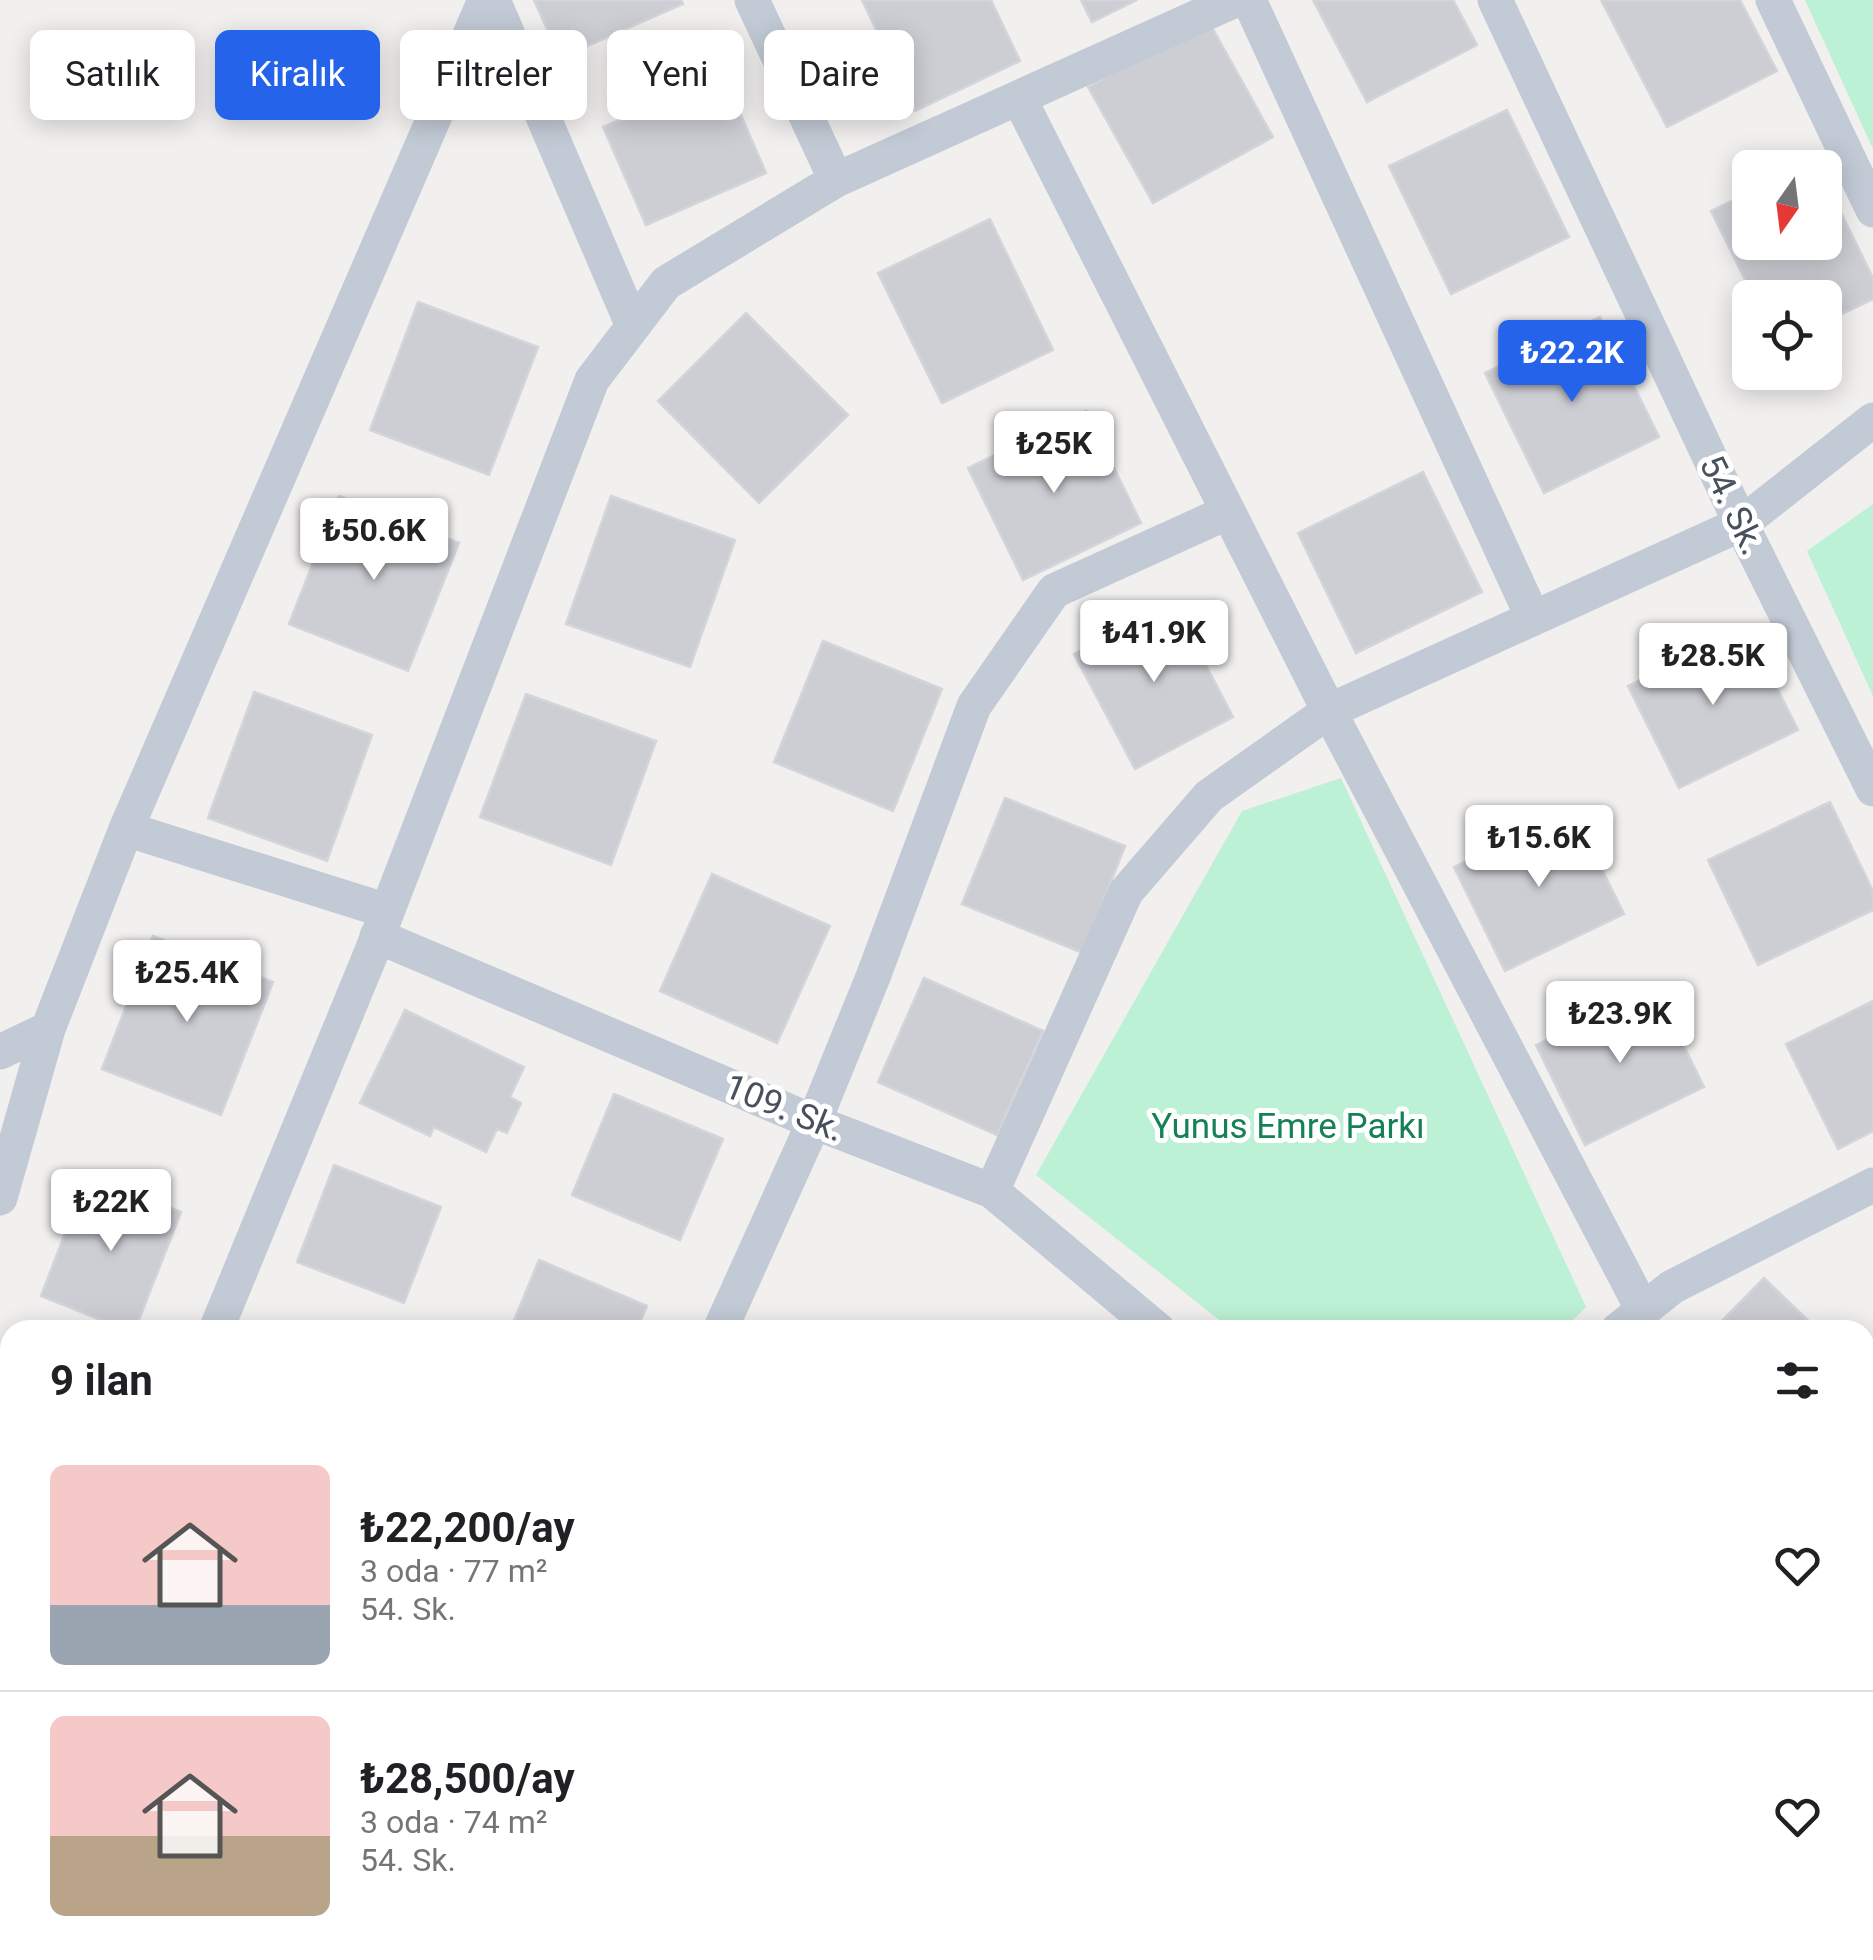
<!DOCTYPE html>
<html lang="tr">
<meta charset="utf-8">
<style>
:root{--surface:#fff;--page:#f2f2f2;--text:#202124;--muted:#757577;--line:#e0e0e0;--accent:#2563eb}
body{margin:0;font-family:Roboto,sans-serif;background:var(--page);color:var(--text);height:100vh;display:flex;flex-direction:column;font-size:38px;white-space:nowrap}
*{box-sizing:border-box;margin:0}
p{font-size:32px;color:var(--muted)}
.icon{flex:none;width:55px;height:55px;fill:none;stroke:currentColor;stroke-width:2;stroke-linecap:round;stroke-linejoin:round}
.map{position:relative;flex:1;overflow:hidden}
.panel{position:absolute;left:0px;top:1320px;width:1875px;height:640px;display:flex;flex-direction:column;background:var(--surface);border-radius:30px 30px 0 0;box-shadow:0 5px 25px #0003}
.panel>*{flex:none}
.banner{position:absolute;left:30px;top:30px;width:1000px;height:90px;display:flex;gap:20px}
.needle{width:65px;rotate:194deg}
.buttons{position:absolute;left:1732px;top:150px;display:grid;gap:20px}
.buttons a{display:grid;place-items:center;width:110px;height:110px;border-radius:15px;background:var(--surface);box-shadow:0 5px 25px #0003;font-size:50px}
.price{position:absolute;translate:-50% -85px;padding:0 22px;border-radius:10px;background:#fff;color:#222;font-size:32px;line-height:65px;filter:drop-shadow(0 2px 5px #0008)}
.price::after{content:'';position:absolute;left:50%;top:60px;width:30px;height:22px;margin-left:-15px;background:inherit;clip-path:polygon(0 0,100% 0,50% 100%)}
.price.current{background:var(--accent);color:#fff}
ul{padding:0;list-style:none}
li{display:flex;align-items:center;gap:30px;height:250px;padding:0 50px}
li+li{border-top:2px solid var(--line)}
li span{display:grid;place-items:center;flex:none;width:280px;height:200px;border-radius:15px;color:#555}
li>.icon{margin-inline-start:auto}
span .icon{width:120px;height:120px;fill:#fffc;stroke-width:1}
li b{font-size:42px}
h2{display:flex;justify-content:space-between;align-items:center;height:120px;padding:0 50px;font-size:42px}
.pill{padding:0 35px;border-radius:15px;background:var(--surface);box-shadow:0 5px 25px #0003;font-size:35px;line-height:90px}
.pill.current{background:var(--accent);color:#fff}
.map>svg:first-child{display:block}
.green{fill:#bcf1d5}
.building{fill:#ccced4;stroke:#d3d5db;stroke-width:2.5}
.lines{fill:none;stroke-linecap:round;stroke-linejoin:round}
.street{stroke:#c2cad5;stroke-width:35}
.labels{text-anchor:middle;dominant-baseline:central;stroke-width:10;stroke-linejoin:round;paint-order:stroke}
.street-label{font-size:35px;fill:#47515d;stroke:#fff}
.park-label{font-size:35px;fill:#148255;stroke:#fff}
</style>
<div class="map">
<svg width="1873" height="1960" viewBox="0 0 1873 1960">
<rect width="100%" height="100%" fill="#f2efef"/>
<path class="green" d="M1805,0H1873V149L1809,9Z
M1873,504V696L1807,551Z
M1341,778L1586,1307L1563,1330H1232L1036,1175L1242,811Z
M10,1859V1950H142L153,1960H0V1861Z"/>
<path class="building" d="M534,0H681L683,4L560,58Z
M862,0H991L1020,61L915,111Z
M1081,0H1137L1092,22Z
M1313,0H1453L1477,45L1367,102Z
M1601,0H1740L1777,71L1667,127Z
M1208,20L1273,137L1153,203L1088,87Z
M724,76L766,173L646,225L603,127Z
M1507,110L1569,237L1451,294L1389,166Z
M1825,180L1873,278V299L1825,322V298H1754L1711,211L1750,192V242H1825Z
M990,219L1053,350L942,403L878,273Z
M418,302L538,347L489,475L370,430Z
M746,313L848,415L759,503L658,401Z
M1600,317L1659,437L1544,493L1485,373Z
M1086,411L1141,523L1023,580L968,468Z
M1423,472L1482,592L1356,653L1298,533Z
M339,496L459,543L408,671L289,624Z
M611,496L735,540L690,667L566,624Z
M1173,602L1233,717L1135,769L1074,654Z
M1747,628L1798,730L1679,788L1628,686Z
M823,641L942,689L893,811L774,762Z
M254,692L372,735L327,861L208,818Z
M526,694L656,741L611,865L480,817Z
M1005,798L1125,846L1083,953L962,904Z
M1830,802L1873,891V910L1758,965L1708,860Z
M1572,809L1624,914L1505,971L1454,867Z
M712,874L830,926L777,1043L660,991Z
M153,936L273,982L221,1115L102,1069Z
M924,978L1043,1031L997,1135L878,1082Z
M1655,987L1704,1087L1585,1145L1536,1045Z
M1873,1001V1131L1838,1149L1786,1044Z
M405,1010L524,1067L510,1097L521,1103L507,1133L497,1129L486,1152L434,1127L430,1136L360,1103Z
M614,1094L723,1139L680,1240L572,1195Z
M334,1165L441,1207L404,1303L297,1262Z
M87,1176L181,1212L135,1330H126L41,1296Z
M539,1260L647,1306L637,1330H510Z
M1764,1278L1818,1330H1713Z
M1865,1375L1873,1383V1515L1865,1523Z
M0,1389L10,1393V1539L0,1535Z
M1865,1847L1873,1855V1960H1856L1846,1950H1865Z
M307,1950H399L390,1960H318Z
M806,1950H843L856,1960H798Z
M1074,1950H1182L1193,1960H1064Z
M1382,1950H1416L1427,1960H1372Z"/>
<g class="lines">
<path class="street" d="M493,0L633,326
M752,0L836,180
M1249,0L1533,618
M1495,0L1741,524L1873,789
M1773,0L1873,210
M1019,98L1329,711L1643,1310
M387,911L126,829L485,0
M377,936L814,1122L992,1191L1158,1330
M0,1052L48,1029L126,829
M992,1191L1126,892L1209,796L1329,711L1741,524L1873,420
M0,1198L48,1029
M216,1330L372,951L592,380L666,283L836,180L1235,0
M720,1330L814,1122L873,977L974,706L1054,591L1228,512
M1618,1330L1672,1287L1873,1185
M1865,1718L1873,1711
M0,1734L10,1727
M244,1950L256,1960
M959,1950L970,1960
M1787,1950L1798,1960
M745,1960L755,1950
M994,1960L1003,1950
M1616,1960L1626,1950"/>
</g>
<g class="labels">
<g class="street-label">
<text transform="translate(1732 505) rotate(64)">54. Sk.</text>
<text transform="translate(784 1108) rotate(22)">109. Sk.</text>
</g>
<g class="park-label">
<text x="1288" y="1126">Yunus Emre Parkı</text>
</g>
</g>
</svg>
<div class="buttons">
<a><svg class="needle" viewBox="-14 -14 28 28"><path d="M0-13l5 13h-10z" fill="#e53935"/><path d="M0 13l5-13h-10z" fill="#757577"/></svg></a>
<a><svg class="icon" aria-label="locate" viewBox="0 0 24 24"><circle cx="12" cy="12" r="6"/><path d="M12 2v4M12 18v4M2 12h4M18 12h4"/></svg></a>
</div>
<b class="price current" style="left:1572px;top:405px">₺22.2K</b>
<b class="price" style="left:1054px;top:496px">₺25K</b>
<b class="price" style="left:374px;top:583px">₺50.6K</b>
<b class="price" style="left:1154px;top:685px">₺41.9K</b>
<b class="price" style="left:1713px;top:708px">₺28.5K</b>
<b class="price" style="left:1539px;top:890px">₺15.6K</b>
<b class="price" style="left:187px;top:1025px">₺25.4K</b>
<b class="price" style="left:1620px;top:1066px">₺23.9K</b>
<b class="price" style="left:111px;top:1254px">₺22K</b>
<div class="banner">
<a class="pill">Satılık</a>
<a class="pill current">Kiralık</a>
<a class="pill">Filtreler</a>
<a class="pill">Yeni</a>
<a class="pill">Daire</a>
</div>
<section class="panel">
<h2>9 ilan<svg class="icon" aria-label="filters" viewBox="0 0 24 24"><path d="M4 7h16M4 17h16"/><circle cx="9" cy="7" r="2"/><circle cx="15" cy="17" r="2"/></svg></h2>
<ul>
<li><span style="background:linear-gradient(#f6c9c9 70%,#9aa5b1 0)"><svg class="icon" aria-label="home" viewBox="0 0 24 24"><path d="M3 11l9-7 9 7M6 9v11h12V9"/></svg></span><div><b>₺22,200/ay</b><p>3 oda · 77 m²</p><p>54. Sk.</p></div><svg class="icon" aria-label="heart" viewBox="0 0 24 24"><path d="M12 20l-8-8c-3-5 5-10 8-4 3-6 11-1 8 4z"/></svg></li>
<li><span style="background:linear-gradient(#f6c9c9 60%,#b9a48a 0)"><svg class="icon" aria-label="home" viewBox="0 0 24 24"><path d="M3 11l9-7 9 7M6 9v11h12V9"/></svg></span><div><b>₺28,500/ay</b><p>3 oda · 74 m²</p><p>54. Sk.</p></div><svg class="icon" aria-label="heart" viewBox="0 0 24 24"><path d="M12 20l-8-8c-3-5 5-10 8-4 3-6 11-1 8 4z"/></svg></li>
</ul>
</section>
</div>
